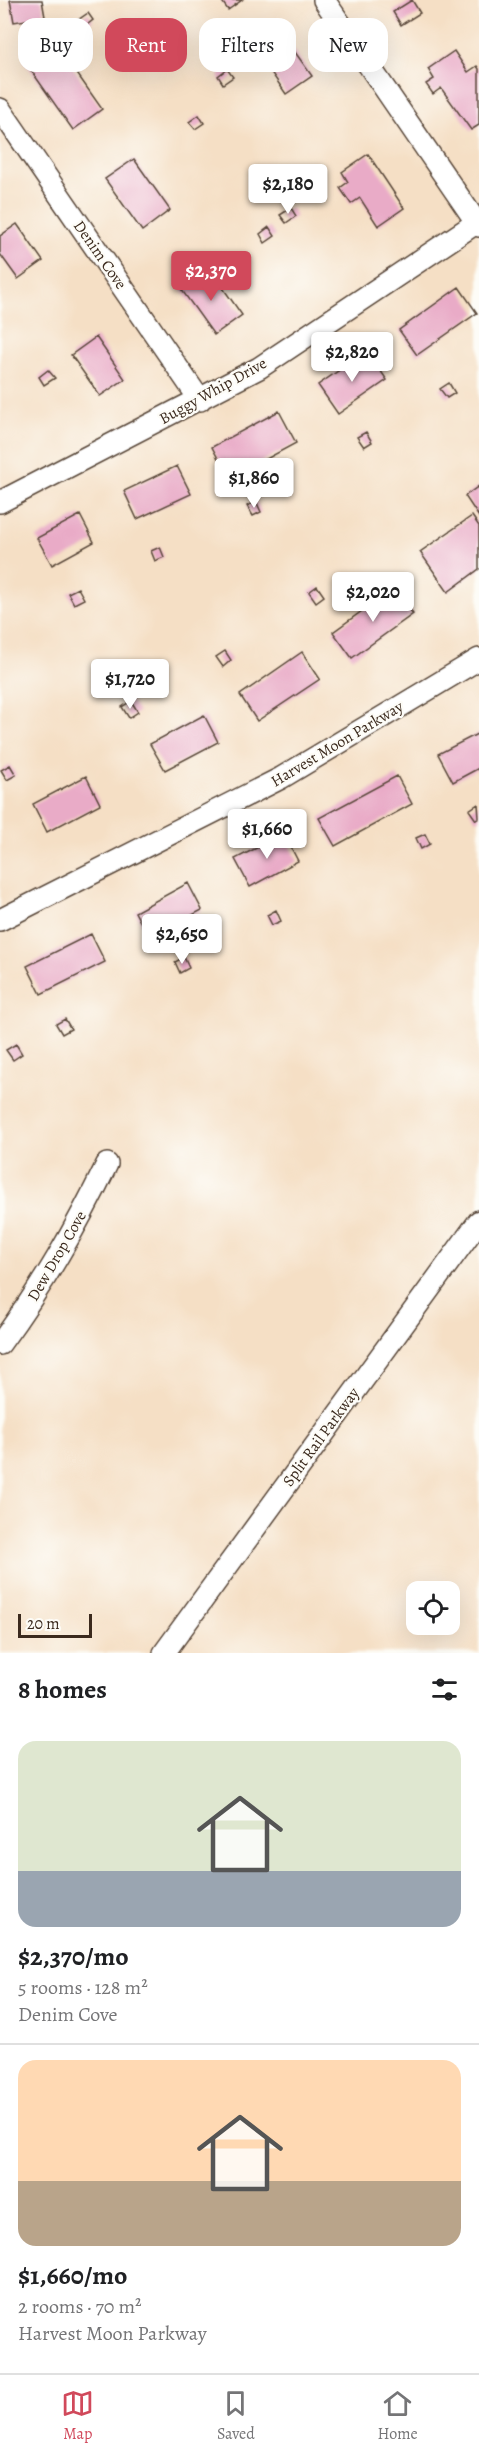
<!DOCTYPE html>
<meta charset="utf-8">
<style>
:root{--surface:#fff;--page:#f6f6f6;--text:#202124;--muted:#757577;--line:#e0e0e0;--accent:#d1495b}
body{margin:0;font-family:Alegreya,serif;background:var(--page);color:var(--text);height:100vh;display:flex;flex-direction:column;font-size:22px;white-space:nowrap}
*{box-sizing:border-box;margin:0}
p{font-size:20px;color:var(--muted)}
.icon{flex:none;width:33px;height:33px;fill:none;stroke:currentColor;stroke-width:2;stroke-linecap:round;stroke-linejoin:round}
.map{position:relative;height:1653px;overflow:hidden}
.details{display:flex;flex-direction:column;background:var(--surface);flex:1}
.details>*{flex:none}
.banner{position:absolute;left:18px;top:18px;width:444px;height:54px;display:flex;gap:12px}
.fabs{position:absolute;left:406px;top:1581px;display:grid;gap:12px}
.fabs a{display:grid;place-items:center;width:54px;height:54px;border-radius:12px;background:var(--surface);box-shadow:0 6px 24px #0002;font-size:30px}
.scale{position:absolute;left:18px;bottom:15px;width:74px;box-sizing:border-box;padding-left:6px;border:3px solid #3b2a1e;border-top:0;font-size:16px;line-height:21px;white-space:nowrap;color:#3b2a1e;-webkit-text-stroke:4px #fdfcf7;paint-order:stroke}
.price{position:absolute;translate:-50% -51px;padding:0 14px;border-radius:6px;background:#fff;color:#222;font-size:20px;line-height:39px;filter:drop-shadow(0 2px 3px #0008)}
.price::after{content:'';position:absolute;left:50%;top:36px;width:18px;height:14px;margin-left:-9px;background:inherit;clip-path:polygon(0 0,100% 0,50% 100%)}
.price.on{background:var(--accent);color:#fff}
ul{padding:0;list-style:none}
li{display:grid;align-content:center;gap:12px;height:318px;padding:0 18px}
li+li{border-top:2px solid var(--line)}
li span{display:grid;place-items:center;height:186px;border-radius:18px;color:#555}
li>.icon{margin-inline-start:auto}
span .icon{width:108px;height:108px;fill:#fffc;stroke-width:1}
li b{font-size:26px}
h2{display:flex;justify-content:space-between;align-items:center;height:72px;padding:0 18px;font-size:26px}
.pill{padding:0 21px;border-radius:18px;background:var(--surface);box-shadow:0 6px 24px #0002;font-size:21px;line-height:54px}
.pill.on{background:var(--accent);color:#fff}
.tab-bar{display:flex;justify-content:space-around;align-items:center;height:84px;border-top:2px solid var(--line);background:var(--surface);font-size:16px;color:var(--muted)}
.tab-bar a{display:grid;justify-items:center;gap:3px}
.tab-bar .on{color:var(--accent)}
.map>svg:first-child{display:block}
.building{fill:#e9abc7}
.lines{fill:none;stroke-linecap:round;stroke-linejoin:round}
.minor-casing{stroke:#574537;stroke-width:24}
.minor{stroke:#fff;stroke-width:21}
.labels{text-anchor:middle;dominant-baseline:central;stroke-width:4.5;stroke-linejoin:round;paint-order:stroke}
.street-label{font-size:16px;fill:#3b2a1e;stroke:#fdfcf7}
</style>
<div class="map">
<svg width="479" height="1653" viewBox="0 0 479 1653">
<rect width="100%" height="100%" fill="#fdfcf7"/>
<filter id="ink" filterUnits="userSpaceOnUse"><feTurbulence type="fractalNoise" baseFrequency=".0167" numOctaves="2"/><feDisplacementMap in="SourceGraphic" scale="12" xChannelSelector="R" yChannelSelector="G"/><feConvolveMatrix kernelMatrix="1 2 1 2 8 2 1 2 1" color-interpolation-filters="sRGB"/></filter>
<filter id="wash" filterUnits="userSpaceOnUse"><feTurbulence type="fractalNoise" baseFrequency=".008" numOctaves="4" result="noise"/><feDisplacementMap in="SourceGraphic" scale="24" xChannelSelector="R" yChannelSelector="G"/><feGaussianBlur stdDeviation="1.35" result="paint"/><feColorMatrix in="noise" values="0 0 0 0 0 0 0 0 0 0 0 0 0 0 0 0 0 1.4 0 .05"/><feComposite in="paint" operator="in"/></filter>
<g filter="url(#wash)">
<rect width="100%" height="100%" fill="#f5dfc5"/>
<g id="blocks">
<path class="building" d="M10,0H42L45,17L14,22Z
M221,0H242L228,10Z
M412,0L420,13L401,25L393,12Z
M88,13L93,20L83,28L78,20Z
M280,31L312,76L286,94L255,49Z
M52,38L102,109L73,130L23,59Z
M454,51L468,72L477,66L479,69V125L471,130L441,88L433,94L426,84L434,79L428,69Z
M227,69L233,77L223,84L218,76Z
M199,115L204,123L195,129L189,122Z
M368,154L404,208L378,226L360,198L351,204L340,188L348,182L342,172Z
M134,159L170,210L142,231L105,179Z
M291,208L296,216L286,223L280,215Z
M17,224L43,261L18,279L0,254V236Z
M269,227L275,236L265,243L260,234Z
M209,268L242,315L214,335L181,289Z
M459,287L477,313L417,355L399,330Z
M96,337L125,379L100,396L71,355Z
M367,351L387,380L338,414L318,385Z
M48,370L55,378L44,385L39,377Z
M449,383L455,393L447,398L440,389Z
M279,411L296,443L229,479L212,447Z
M366,432L372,442L364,447L357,437Z
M177,466L191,494L137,519L124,491Z
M479,486V517L465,496Z
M256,501L261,512L253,516L247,506Z
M80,515L94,542L52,565L37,538Z
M472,516L479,526V569L448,592L420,552Z
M160,547L164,557L155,561L151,551Z
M317,586L324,596L316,602L309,592Z
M78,588L84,599L74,604L68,593Z
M394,588L413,614L352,658L333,632Z
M225,651L231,660L223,667L216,657Z
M302,652L320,679L257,721L240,695Z
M131,701L138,712L129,718L122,707Z
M204,715L218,742L165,770L150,744Z
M479,733V768L453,782L438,754Z
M10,765L16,775L7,780L1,770Z
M86,776L100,804L47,832L33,804Z
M397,776L412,804L335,846L319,818Z
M478,804L479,818L476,820L469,810Z
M284,834L298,861L250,887L235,859Z
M425,834L430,844L421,849L416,838Z
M188,883L202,910L149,938L135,912Z
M276,910L281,921L272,925L267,915Z
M91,934L105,962L41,994L27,966Z
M184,957L189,968L180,973L175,962Z
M65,1019L71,1029L62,1034L56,1024Z
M16,1044L22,1054L13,1060L6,1050Z"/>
</g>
</g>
<g filter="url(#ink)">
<use href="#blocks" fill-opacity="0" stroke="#574537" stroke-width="1.5"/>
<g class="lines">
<defs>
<path id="minor" d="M324,0L479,226
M0,109L200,400
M0,502L259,368L476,223
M0,920L281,778L479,659
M0,1344C44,1284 75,1230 107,1164
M164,1653L479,1221"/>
</defs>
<use href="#minor" class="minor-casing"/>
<use href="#minor" class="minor"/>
</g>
</g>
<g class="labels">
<g class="street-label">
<text transform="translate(100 255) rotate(55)">Denim Cove</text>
<text transform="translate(213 391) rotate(-29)">Buggy Whip Drive</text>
<text transform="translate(337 744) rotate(-31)">Harvest Moon Parkway</text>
<text transform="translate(57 1256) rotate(-60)">Dew Drop Cove</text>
<text transform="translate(321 1437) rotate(-54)">Split Rail Parkway</text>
</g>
</g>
</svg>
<div class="fabs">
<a><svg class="icon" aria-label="locate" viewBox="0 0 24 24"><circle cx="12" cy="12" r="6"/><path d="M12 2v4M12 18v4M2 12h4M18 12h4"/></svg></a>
</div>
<div class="scale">20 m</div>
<b class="price" style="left:288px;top:215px">$2,180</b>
<b class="price on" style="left:211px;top:302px">$2,370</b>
<b class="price" style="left:352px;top:383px">$2,820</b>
<b class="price" style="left:254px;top:509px">$1,860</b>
<b class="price" style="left:373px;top:623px">$2,020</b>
<b class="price" style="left:130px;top:710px">$1,720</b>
<b class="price" style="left:267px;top:860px">$1,660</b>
<b class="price" style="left:182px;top:965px">$2,650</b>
<div class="banner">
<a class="pill">Buy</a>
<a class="pill on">Rent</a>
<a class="pill">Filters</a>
<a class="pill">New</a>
</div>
</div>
<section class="details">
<h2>8 homes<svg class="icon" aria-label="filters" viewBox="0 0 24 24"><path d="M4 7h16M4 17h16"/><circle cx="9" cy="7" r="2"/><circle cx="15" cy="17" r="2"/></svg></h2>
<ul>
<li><span style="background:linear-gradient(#dfe7d0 70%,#9aa5b1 0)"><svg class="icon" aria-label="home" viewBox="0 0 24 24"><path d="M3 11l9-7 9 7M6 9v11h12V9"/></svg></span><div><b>$2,370/mo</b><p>5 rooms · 128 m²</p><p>Denim Cove</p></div></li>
<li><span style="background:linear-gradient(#ffd9b3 65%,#b9a48a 0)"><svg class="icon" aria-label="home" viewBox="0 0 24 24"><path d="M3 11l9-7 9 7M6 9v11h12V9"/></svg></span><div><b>$1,660/mo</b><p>2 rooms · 70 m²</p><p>Harvest Moon Parkway</p></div></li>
</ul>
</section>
<nav class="tab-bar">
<a class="on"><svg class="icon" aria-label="map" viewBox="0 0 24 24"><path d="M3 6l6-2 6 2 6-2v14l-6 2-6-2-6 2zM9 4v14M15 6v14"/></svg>Map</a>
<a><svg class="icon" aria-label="saved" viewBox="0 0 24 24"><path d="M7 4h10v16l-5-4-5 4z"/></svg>Saved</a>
<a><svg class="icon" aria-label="home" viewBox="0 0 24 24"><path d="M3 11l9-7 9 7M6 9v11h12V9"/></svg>Home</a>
</nav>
